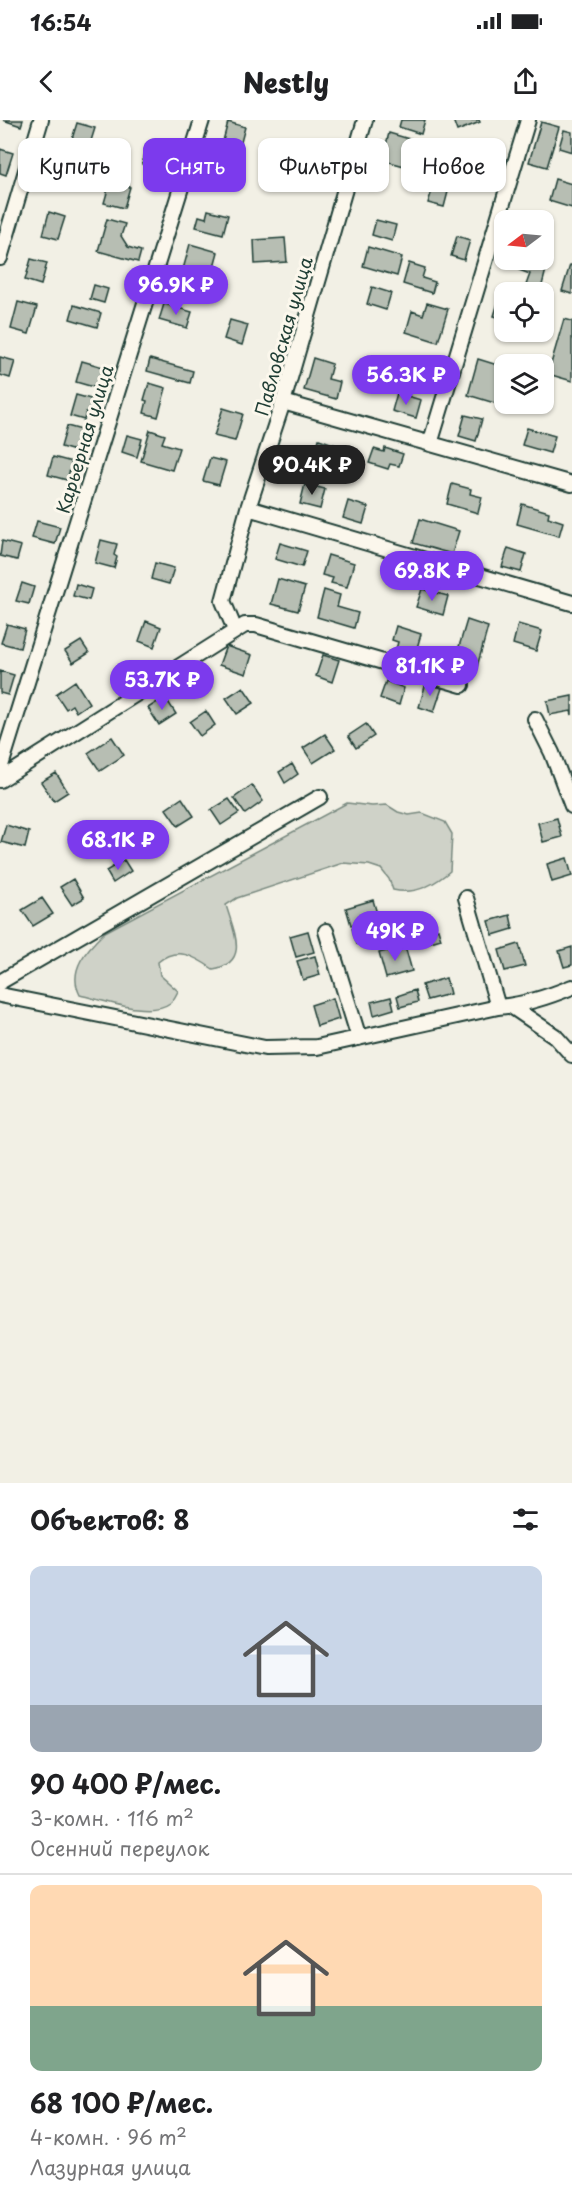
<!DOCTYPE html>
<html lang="ru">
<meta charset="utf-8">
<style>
:root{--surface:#fff;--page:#f6f6f6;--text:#202124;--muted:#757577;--line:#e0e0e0;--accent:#7c3aed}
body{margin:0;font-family:"Playpen Sans",sans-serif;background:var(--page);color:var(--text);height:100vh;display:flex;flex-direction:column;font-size:22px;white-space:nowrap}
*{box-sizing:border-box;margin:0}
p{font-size:20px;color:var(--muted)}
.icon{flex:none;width:33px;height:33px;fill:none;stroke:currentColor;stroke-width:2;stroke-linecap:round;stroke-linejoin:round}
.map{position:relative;height:1363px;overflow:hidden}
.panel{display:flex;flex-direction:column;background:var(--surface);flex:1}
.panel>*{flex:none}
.guide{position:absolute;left:18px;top:18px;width:537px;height:54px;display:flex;gap:12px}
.needle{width:39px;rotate:254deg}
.buttons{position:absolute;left:494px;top:90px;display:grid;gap:12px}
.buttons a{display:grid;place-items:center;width:60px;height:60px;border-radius:12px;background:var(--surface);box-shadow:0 2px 4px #0004;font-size:30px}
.price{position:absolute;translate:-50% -51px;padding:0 14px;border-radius:21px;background:var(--accent);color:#fff;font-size:20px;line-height:39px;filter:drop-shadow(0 2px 3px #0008)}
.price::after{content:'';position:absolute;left:50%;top:36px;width:18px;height:14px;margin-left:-9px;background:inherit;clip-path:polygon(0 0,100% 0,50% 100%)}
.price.active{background:#222;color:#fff}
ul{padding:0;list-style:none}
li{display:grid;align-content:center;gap:12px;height:318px;padding:0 30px}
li+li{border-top:2px solid var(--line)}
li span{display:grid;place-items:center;height:186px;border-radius:12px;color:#555}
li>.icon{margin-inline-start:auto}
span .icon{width:108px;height:108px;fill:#fffc;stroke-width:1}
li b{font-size:26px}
h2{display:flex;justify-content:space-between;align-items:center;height:72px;padding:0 30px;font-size:26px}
.pill{padding:0 21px;border-radius:12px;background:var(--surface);box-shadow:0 2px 4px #0004;font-size:21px;line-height:54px}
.pill.active{background:var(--accent);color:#fff}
.status{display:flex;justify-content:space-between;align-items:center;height:42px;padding:0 30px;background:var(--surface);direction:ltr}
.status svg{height:16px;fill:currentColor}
header{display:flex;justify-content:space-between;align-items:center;height:78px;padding:0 30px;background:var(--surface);font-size:27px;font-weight:800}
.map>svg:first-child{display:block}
.green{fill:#cfd2c8;stroke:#77887e;stroke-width:1.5}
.building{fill:#b7beb3;stroke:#1f3d34;stroke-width:1.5}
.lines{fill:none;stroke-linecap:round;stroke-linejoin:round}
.minor-casing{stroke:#1f3d34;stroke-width:18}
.minor{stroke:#fbf7ec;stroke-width:14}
.labels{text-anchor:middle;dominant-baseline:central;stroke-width:6;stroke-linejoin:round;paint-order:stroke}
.street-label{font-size:18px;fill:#1f3d34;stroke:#fbf7ec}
</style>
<div class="status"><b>16:54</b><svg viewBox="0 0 49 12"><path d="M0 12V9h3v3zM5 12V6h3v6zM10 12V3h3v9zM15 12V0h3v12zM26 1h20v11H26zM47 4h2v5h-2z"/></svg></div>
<header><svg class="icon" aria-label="back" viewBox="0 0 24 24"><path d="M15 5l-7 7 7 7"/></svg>Nestly<svg class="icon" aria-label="share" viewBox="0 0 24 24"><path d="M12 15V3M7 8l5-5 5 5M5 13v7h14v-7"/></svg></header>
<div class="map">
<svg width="572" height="1363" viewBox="0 0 572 1363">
<rect width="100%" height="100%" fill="#f2f0e5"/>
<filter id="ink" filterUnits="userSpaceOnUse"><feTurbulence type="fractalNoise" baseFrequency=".0167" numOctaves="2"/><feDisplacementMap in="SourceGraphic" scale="12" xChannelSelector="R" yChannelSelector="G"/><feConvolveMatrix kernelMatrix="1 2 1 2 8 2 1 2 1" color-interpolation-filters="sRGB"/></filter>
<g filter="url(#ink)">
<path class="green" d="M347,683L372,686L387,685L398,692L409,695L422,693L445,702L452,714L450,751C434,765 414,775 393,770L389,759L381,749L369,745L343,743L237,778L226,785C233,810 251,843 213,849C194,836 177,826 158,842L160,855L178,871C176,875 174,880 170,883C150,898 103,880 80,875C67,850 87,829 105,812Z"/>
<path class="building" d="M3,0H23L21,6Z
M401,0H425L421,14L399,7Z
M453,0H479L480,2L457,11Z
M228,2L245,7L240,26L223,21Z
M541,2L559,7L547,47L529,42Z
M77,3L95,8L90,24L72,19Z
M564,10L572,12V32L559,28Z
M389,13L416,21L408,47L382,40Z
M331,24L345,28L340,43L327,39Z
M448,25L469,31L467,38L474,41L473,46L485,50L482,59L441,47Z
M147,26L166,31L161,49L142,44Z
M0,29L13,33L6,55L0,53Z
M217,45L236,50L231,68L212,63Z
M60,46L81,51L75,71L55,65Z
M555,59L572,64V88L549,81Z
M110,62L130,67L124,88L104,83Z
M434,64L449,68L444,87L428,83Z
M208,90L228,95L223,114L196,107L199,96L206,98Z
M49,92L65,97L58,119L43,115Z
M107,99L125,104L121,116L128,127L141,131L138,142L98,131Z
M376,100L396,105L392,121L372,115Z
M457,116L470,120L464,140L451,136Z
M285,118L287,142L255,144L254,120Z
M190,124L218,132L210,161L182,153Z
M368,127L402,137L397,156L363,146Z
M31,139L47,143L41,165L25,160Z
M522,140H539L548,142L541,169L526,165L530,154L519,150Z
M409,143L425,148L422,158L435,162L432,173L403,164Z
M570,145H572V174L562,171Z
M94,165L108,169L104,183L90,179Z
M372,167L391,173L386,190L367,184Z
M499,180L504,182V199L494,196Z
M18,182L37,187L29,214L11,209Z
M427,183L448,189L438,222L406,212L412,191L423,195Z
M164,184L192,192L187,208L159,200Z
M74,185L101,193L97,207L70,199Z
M564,199L572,201V261L548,254Z
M230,200L248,205L242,225L224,219Z
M0,237L15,241L10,258L0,255Z
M313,238L332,244L328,259L340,262L336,279L304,270Z
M150,239L193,251L190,263L147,251Z
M478,239L504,247V284H512L511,288L468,275Z
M82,241L103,247L97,268L76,262Z
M149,263L166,268L158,297L144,293L147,281L144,280Z
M397,273L421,280L416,298L392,291Z
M76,275L98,281L94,295L86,292L84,300L70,296Z
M223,288L243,294L235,321L214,316Z
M465,295L482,299L476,321L459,316Z
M67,306L89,312L85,326L77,324L75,331L61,327Z
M527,308L555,316L550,333L522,325Z
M150,310L165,315L162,323L179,328L172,350L141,341Z
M127,315L142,319L137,337L122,332Z
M319,319L336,325L332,336L339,338L335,351L312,344Z
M385,328L403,334L399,346L390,344L388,349L369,343L374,329L384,332Z
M53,337L72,342L67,360L48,355Z
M210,338L226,342L219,365L203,361Z
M305,364L325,369L320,389L300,384Z
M452,364L471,369L470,374L482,377L478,393L447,384Z
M348,381L368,387L363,404L343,398Z
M522,384L549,392L548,397L563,402L559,416L517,404Z
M420,399L459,411L452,434L413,423Z
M37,401L60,407L55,424L32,418Z
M101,420L117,424L114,435L117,437L114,448L95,443Z
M2,421L21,426L17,440L0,436Z
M280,423L307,431L302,447L275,439Z
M508,428L526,434L521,452L502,447Z
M328,435L354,443L347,467L331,463L333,458L322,455Z
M155,443L174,448L169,464L151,459Z
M278,459L305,467L298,491L271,484Z
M22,463L34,467L29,484L16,481Z
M76,464L92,469L89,480L73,476Z
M422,469L448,476L443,495L416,487Z
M324,470L340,475L337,487L358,493L354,508L317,497Z
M467,500L488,507L477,547L455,540Z
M146,501L161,507L154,527L139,521Z
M7,504L25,509L20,528L1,523Z
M518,504L542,511L536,531L513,524Z
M396,506L421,514L415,535L396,529L398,522L392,520Z
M81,521L89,533L73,543L65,531Z
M226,526L252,535L246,554L219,545Z
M323,535L339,540L332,562L316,556Z
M0,551L14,555L8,575L0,573Z
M75,561L89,583L76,592L72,585L66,589L56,574Z
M386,561L404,568L399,585L380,578Z
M426,563L442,568L434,592L419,587Z
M243,567L254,583L237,594L226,578Z
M572,576V595L571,591L550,595L547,581Z
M165,577L176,594L159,605L148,588Z
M206,591L215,605L200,616L190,602Z
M366,604L374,616L356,628L348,616Z
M325,614L335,629L313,643L303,628Z
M112,617L124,635L100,651L88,633Z
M292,644L298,654L285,663L279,652Z
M56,653L68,672L54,681L41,662Z
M252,665L263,681L245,694L234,678Z
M182,678L194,696L178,706L166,689Z
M229,679L239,693L221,705L211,690Z
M557,698L562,717L543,722L538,703Z
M148,703L161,722L138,736L123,711L133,705L137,710Z
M6,705L29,712L25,728L1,722Z
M567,738L572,756L552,762L547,744Z
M124,740L131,751L113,763L106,751Z
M73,759L84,778L72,785L60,767Z
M42,778L53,794L33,806L22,790Z
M373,780L378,797L351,805L346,788Z
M510,795L513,809L493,815L489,801Z
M379,800L384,816L357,824L352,808Z
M438,809L441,819L417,826L414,816Z
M308,811L314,832L296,837L290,816Z
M519,824L525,846L505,851L499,830Z
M405,826L412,851L386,858L379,833Z
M572,827V845L564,847L559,831Z
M315,836L320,855L303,860L297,841Z
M446,858L450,874L427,880L422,865Z
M415,870L418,882L400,887L397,876Z
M391,877L394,889L374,895L371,882Z
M333,878L339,899L317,906L311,885Z"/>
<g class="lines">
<defs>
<path id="minor" d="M0,138L41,0
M283,282L572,364
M430,324L528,0
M248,388L572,483
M235,510L223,481L248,388L283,282L365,0
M535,599L552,633L572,686
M0,649L202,0
M0,660L245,505H256L462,565
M466,778L498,887
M326,811L359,918
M0,862L320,677
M0,875L265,928L317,927L498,887C524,885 548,877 572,867
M511,886L555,916L572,935"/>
</defs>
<use href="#minor" class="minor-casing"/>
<use href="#minor" class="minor"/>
</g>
</g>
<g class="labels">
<g class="street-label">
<text transform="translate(283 216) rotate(-74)">Павловская улица</text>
<text transform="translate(84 319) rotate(-73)">Карьерная улица</text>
</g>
</g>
</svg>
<div class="buttons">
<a><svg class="needle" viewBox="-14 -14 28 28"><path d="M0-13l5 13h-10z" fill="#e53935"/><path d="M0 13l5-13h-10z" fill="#757577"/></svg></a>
<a><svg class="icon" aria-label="locate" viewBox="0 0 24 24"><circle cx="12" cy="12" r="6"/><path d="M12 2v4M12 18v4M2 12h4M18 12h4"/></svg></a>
<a><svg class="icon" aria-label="layers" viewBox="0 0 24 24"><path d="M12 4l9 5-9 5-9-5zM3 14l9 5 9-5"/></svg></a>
</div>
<b class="price" style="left:176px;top:196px">96.9K ₽</b>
<b class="price" style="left:406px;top:286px">56.3K ₽</b>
<b class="price active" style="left:312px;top:376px">90.4K ₽</b>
<b class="price" style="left:432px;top:482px">69.8K ₽</b>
<b class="price" style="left:430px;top:577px">81.1K ₽</b>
<b class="price" style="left:162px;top:591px">53.7K ₽</b>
<b class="price" style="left:118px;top:751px">68.1K ₽</b>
<b class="price" style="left:395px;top:842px">49K ₽</b>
<div class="guide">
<a class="pill">Купить</a>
<a class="pill active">Снять</a>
<a class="pill">Фильтры</a>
<a class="pill">Новое</a>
</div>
</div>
<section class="panel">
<h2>Объектов: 8<svg class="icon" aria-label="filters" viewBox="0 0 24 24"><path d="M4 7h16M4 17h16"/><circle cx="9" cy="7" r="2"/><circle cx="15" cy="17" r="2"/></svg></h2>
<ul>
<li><span style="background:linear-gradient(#c9d6e8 75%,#9aa5b1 0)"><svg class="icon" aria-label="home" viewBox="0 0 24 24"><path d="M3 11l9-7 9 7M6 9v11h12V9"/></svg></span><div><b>90 400 ₽/мес.</b><p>3-комн. · 116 m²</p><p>Осенний переулок</p></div></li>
<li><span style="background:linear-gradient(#ffd9b3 65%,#7fa58c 0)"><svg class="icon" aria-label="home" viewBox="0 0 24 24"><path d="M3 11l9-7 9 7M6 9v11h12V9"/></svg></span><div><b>68 100 ₽/мес.</b><p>4-комн. · 96 m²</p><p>Лазурная улица</p></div></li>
</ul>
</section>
